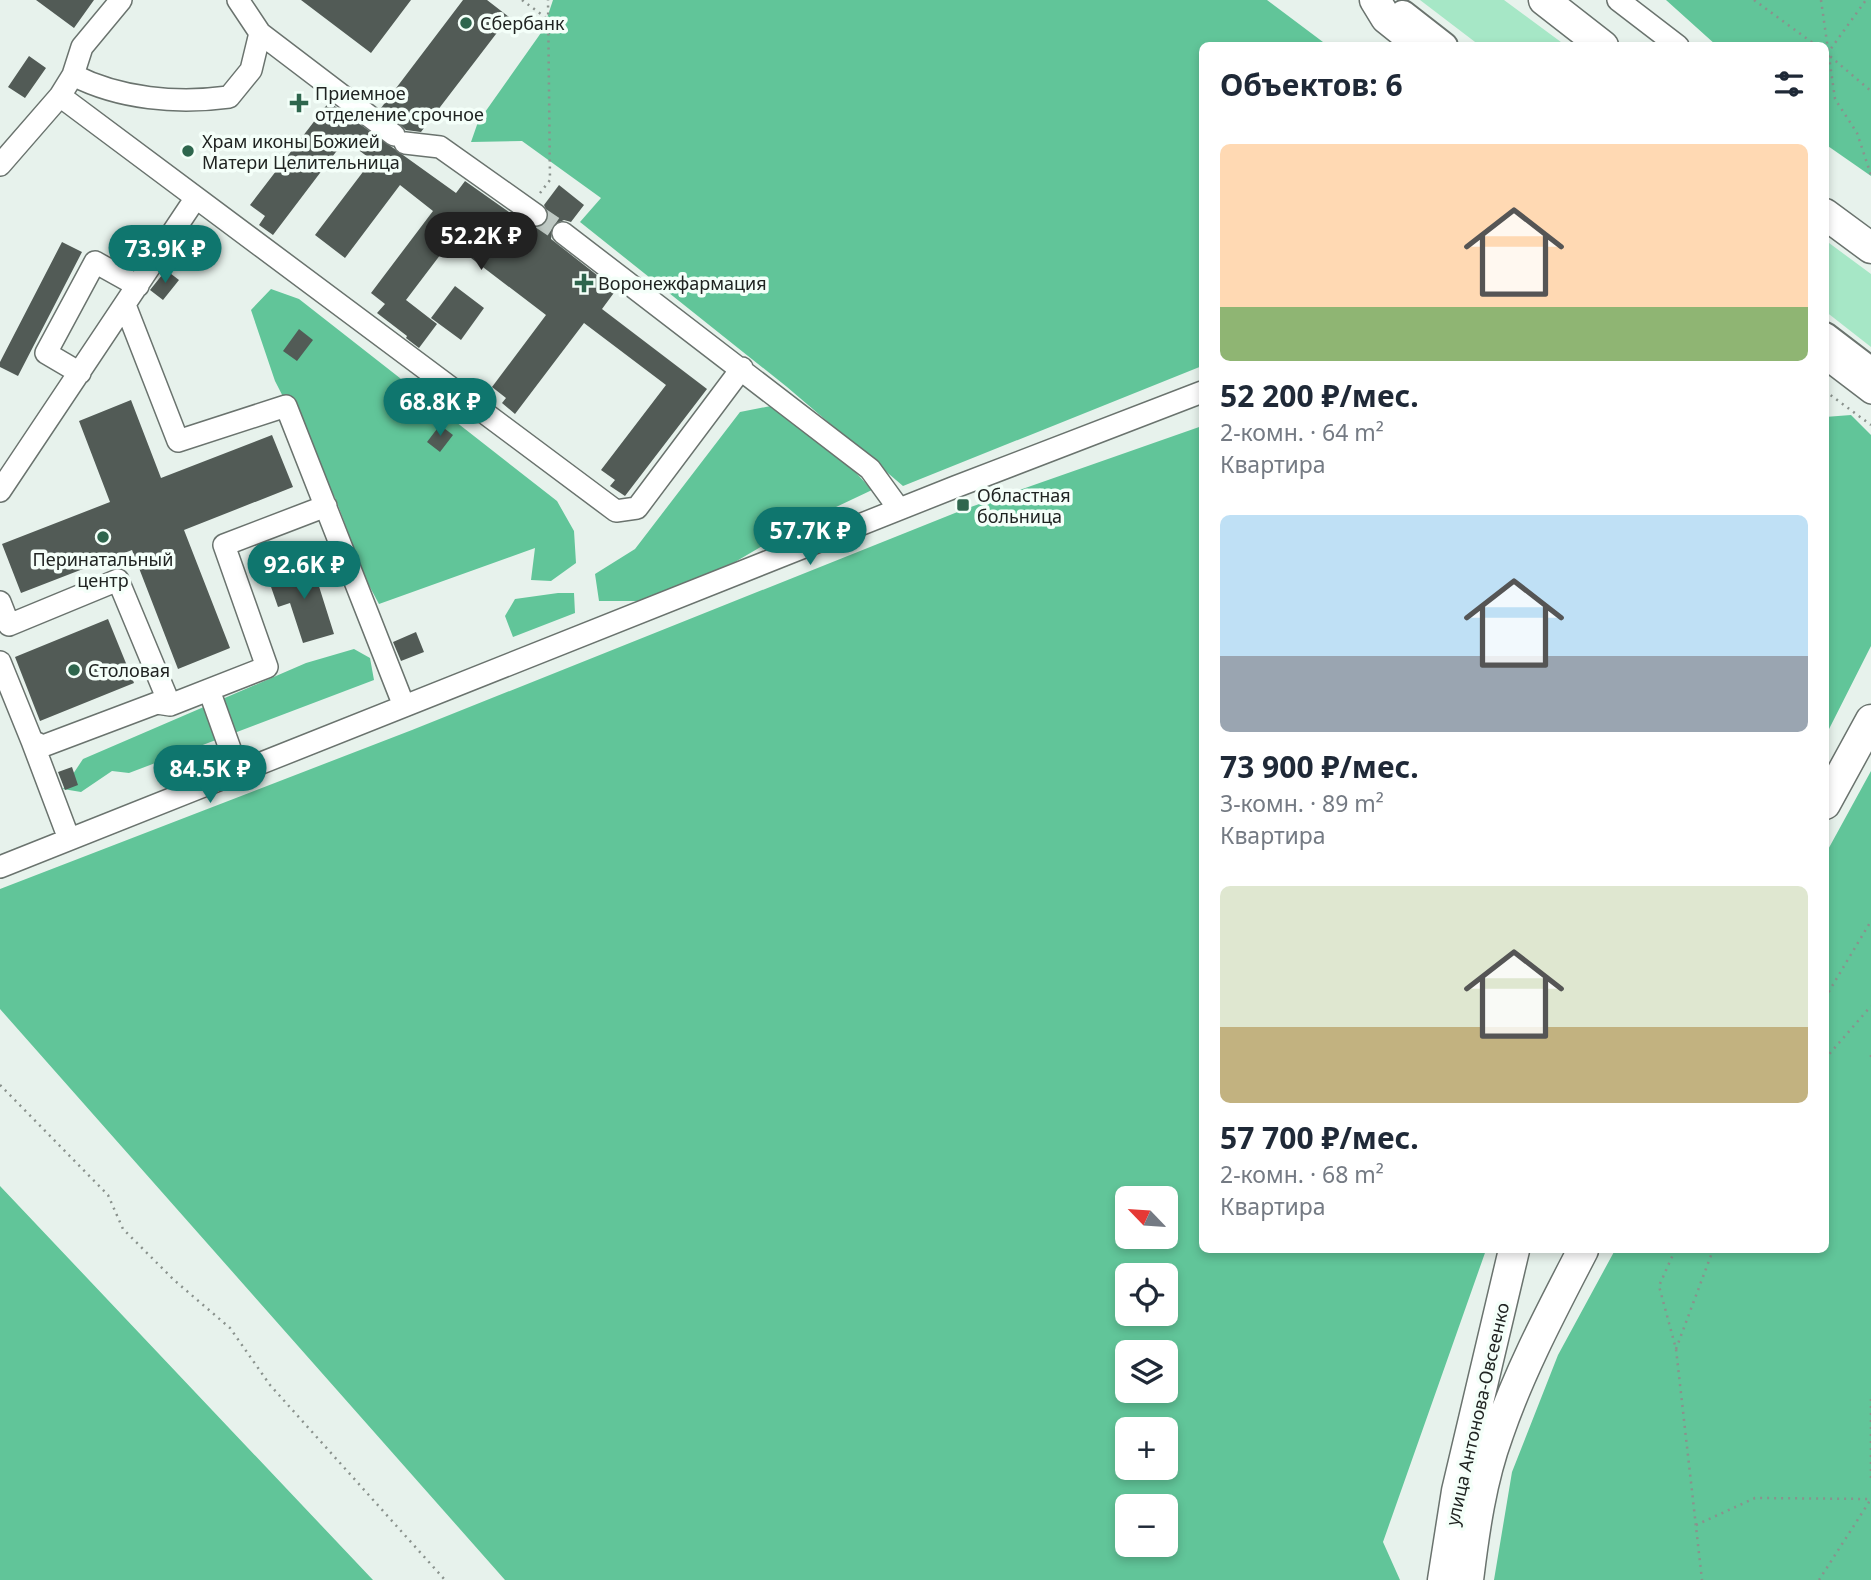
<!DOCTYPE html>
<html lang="ru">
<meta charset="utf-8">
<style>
:root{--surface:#fff;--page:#f6f6f7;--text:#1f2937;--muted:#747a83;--accent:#0f766e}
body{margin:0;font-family:"Noto Sans",sans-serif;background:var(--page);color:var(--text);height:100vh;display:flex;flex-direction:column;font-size:26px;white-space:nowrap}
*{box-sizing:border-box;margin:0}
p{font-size:23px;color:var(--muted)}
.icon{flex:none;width:38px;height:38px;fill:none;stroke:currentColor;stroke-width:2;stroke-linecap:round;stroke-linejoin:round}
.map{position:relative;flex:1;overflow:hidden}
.side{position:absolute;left:1199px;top:42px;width:630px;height:1211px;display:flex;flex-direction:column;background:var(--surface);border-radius:10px;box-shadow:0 4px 10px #0003}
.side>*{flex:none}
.needle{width:46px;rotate:295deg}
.tools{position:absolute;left:1115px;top:1186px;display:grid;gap:14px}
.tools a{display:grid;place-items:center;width:63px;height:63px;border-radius:10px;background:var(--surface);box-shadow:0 4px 10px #0003;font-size:35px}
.price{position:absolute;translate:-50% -60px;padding:0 16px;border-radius:24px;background:var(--accent);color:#fff;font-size:23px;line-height:46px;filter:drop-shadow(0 2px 4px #0008)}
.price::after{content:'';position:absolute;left:50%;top:42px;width:21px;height:16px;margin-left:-10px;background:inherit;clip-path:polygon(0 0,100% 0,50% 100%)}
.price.current{background:#222;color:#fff}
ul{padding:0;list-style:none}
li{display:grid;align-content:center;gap:14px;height:371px;padding:0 21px}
li span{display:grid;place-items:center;height:217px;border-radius:10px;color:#555}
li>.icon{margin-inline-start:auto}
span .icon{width:126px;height:126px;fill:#fffc;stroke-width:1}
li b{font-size:30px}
h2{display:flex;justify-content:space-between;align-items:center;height:84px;padding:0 21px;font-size:30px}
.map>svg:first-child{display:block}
.green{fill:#a6e7c6}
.forest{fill:#61c599;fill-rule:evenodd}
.building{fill:#525b56}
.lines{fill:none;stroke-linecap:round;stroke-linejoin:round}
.minor-tunnel{stroke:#bfc9c4;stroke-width:21;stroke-dasharray:21 10;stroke-linecap:butt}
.minor-casing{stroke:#6a736e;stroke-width:24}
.major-casing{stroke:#6a736e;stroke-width:30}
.highway-casing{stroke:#6a736e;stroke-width:33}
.path{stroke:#8a928d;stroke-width:2.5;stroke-dasharray:2 5;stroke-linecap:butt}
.minor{stroke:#fff;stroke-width:21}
.major{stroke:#fff;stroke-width:26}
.highway{stroke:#fff;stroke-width:30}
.poi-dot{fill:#2e664d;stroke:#f4fff9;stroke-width:2.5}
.labels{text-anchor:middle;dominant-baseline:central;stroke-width:7;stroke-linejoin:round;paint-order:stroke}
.poi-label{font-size:18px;fill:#202422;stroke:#f4fff9;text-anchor:start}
.street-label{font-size:18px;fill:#202422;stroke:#f4fff9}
</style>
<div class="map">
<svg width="1871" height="1580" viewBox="0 0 1871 1580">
<rect width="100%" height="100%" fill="#e7f2ec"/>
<path class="green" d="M1420,0H1504L1565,45H1479Z
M1825,240L1871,274V347L1825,311Z"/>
<path class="forest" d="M553,0H1267L1327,45L1202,46V366L903,486L787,387L580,222L601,198L522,141L471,142L478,122L543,30Z
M1666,0H1871V176L1825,144V46L1716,45Z
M271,289L299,299L557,501L574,531L576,563L551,581L531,580L535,548L379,604L365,578L336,500L275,381L251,310Z
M771,406L820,434L872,490L796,526L735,562L641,601H599L595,574L635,549L740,412Z
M1851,415L1871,435V646L1825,737V417Z
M1202,426V1250H1486L1383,1542L1400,1580H505L0,1009V889L412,730L965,509ZM1127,1199H1166V1237H1127ZM1127,1276H1166V1314H1127ZM1127,1353H1166V1391H1127ZM1127,1430H1166V1468H1127ZM1127,1507H1166V1545H1127Z
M558,593H574L575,613L513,637L505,616L515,599Z
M354,649L370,658L374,680L129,773L112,771L81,792L63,789L83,759L306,663Z
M1871,771V1580H1494L1512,1472L1558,1355L1615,1250H1825V855Z
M0,1186L373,1580H0Z"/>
<path class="building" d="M36,0H94L74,28Z
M301,0H411L371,53Z
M463,0H487L509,17L421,132L406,130L381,108Z
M29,56L46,68L25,98L8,87Z
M329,102L456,193L465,181L529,226L541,227L546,223L549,216L544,205L559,185L584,205L571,222L564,220L553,225L551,239L616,290L602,309L707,389L625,496L610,486L615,480L601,470L666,385L584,323L515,414L502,403L506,398L492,387L546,315L450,242L406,300L437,324L419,348L406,338L407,336L377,313L385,304L371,293L433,211L400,185L345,258L315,235L372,160L345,140L273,235L259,225L265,216L250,205Z
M62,242L82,252L18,376L0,367V362Z
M166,270L179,280L163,300L150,290Z
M455,286L484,308L461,340L431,318Z
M299,329L313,340L297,361L283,351Z
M131,400L161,478L272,435L293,487L184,530L230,648L178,669L132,550L21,593L2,544L110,502L79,421Z
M440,425L453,435L440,452L427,442Z
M311,561L334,634L303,643L290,603L278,607L270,584L284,580L281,571Z
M108,619L134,683L40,721L15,657Z
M416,632L424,652L401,661L393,642Z
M72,767L78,785L65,790L58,772Z"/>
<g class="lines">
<path class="minor-tunnel" d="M536,215L563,233"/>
<defs>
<path id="minor" d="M238,0L260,33L394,135
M1618,0L1678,46
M73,75C120,99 177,104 229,97L251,70L260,33
M60,96L616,511L637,508L742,368
M405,143L440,147L536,215
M0,165L60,96L73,75L82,47L121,0
M563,233L870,469L899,509
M125,305L178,441L286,406L404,706
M1825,358L1871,393
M80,373L46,353L95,262L138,286
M0,491L195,199
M0,602L9,625L118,580L170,705
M0,662L32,741L43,746L157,703L170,705L267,667L224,545L326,506
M209,690L238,771
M32,741L69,839
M0,867L955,487L1202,392"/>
<path id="major" d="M1403,14L1444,46
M1825,336L1871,371"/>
<path id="highway" d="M1375,0L1386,18L1421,46
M1544,0L1603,46
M1825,214L1871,248
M1825,804L1871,720
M1443,1580L1457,1491L1514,1250
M1468,1580C1474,1531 1481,1480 1498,1434C1520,1370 1552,1310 1583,1250"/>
</defs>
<use href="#minor" class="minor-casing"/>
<use href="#major" class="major-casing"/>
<use href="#highway" class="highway-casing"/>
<path class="path" d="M522,0L549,20
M1754,0L1817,46
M1821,0L1835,99L1857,133L1871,175
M1825,52L1871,91
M1827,54L1866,0
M540,193L550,180L548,0
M1825,391L1871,425
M1825,998L1871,921
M1871,1055V1060
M1825,1059L1871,1006
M0,1085L108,1195L123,1229L174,1280L230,1328L270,1385L445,1580
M1675,1250L1659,1286L1676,1349L1702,1580
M1676,1349L1713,1250
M1871,1399V1481
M1696,1525L1755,1498L1871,1499
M1819,1580L1871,1499"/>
<use href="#minor" class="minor"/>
<use href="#major" class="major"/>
<use href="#highway" class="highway"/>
</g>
<g class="poi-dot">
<circle cx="466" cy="23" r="7"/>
<path d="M295.5 92.5h7v7h7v7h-7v7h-7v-7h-7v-7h7z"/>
<circle cx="188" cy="151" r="7"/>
<path d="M580.5 272.5h7v7h7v7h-7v7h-7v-7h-7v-7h7z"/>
<rect x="956" y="498" width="14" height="14" rx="3.5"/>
<circle cx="103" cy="537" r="7"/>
<circle cx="74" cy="670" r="7"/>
</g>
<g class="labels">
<g class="poi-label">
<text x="480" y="23">Сбербанк</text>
<text x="315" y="93">Приемное<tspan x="315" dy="21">отделение срочное</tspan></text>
<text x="202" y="141">Храм иконы Божией<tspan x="202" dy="21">Матери Целительница</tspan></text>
<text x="598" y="283">Воронежфармация</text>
<text x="977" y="495">Областная<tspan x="977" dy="21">больница</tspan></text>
<text x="103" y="559" text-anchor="middle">Перинатальный<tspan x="103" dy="21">центр</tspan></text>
<text x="88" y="670">Столовая</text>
</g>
<g class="street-label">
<text transform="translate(1477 1414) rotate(-77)">улица Антонова-Овсеенко</text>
</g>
</g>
</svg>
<div class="tools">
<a><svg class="needle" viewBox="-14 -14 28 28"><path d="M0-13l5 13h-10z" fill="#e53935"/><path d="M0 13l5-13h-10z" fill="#747a83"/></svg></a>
<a><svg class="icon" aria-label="locate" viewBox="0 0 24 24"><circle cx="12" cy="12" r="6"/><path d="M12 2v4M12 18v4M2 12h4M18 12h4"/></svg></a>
<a><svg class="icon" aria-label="layers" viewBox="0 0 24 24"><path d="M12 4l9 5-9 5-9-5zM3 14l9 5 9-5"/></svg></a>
<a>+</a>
<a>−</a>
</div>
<b class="price current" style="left:481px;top:272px">52.2K ₽</b>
<b class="price" style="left:165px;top:285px">73.9K ₽</b>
<b class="price" style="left:440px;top:438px">68.8K ₽</b>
<b class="price" style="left:810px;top:567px">57.7K ₽</b>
<b class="price" style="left:304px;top:601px">92.6K ₽</b>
<b class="price" style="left:210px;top:805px">84.5K ₽</b>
<section class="side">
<h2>Объектов: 6<svg class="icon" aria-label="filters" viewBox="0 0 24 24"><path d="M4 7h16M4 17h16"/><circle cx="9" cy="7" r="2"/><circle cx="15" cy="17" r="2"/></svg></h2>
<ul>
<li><span style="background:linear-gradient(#ffd9b3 75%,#8fb573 0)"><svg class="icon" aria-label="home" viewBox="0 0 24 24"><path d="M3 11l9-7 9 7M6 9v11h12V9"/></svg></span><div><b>52 200 ₽/мес.</b><p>2-комн. · 64 m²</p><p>Квартира</p></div></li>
<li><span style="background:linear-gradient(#bfe0f5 65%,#9aa5b1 0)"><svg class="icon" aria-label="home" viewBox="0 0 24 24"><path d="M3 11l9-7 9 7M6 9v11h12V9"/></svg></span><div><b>73 900 ₽/мес.</b><p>3-комн. · 89 m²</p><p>Квартира</p></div></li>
<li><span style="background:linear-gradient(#dfe7d0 65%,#c2b280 0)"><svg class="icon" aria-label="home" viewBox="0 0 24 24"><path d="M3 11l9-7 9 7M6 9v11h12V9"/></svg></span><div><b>57 700 ₽/мес.</b><p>2-комн. · 68 m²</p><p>Квартира</p></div></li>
</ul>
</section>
</div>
